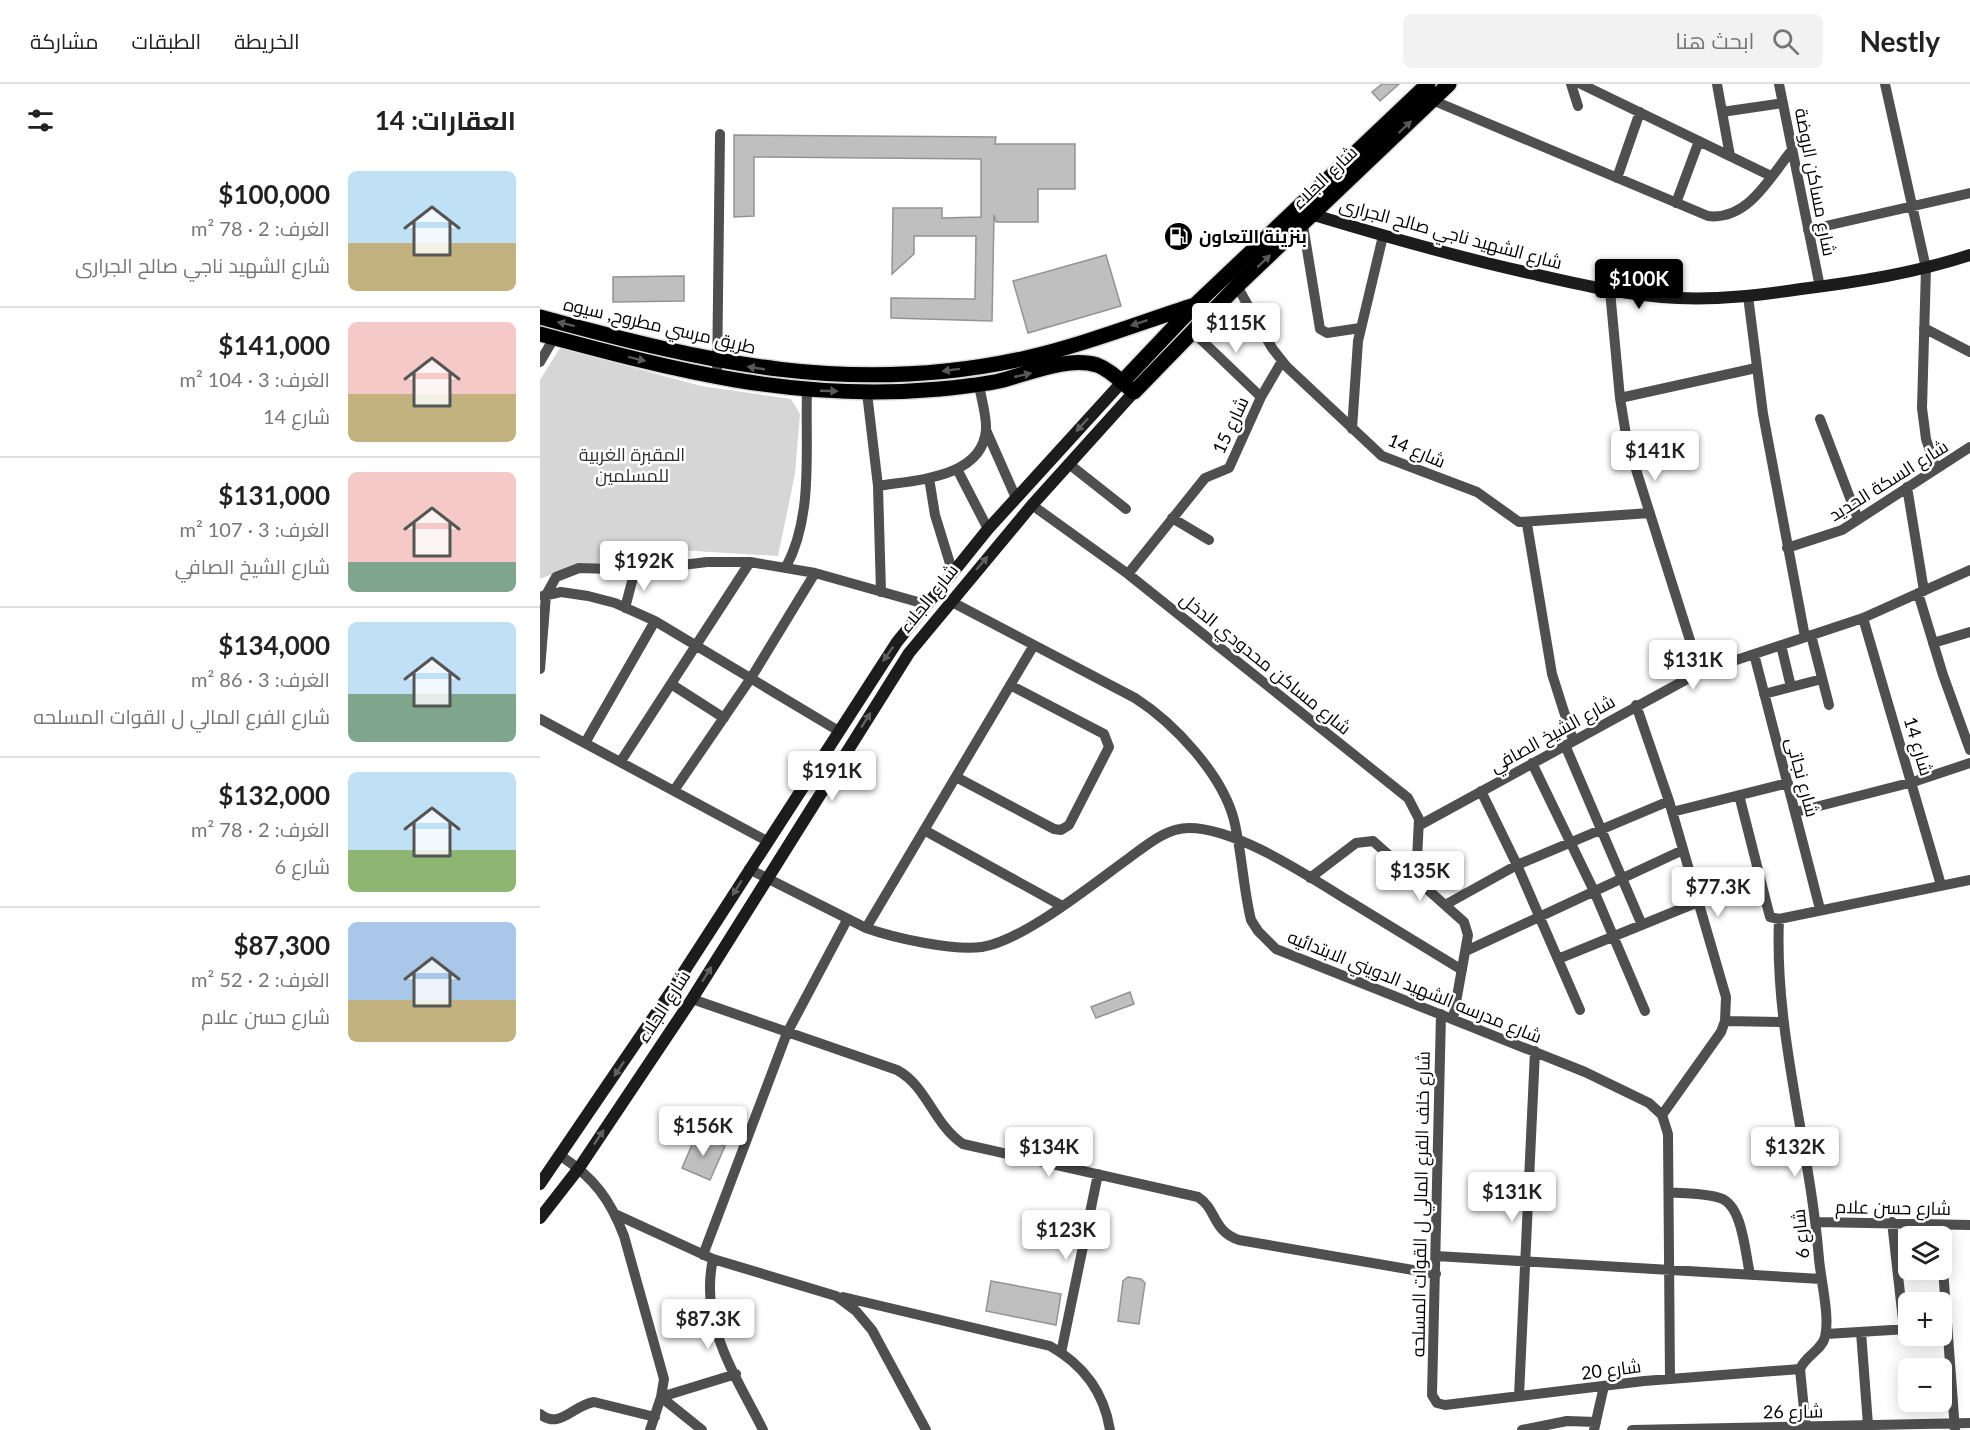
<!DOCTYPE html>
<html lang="ar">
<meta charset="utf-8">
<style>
:root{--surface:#fff;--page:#f2f2f2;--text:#222;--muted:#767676;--line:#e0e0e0;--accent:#000}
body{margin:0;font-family:Lato,Cairo,sans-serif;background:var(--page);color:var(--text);direction:rtl;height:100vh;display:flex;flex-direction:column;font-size:22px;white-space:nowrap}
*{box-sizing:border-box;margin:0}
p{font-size:20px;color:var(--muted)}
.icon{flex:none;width:33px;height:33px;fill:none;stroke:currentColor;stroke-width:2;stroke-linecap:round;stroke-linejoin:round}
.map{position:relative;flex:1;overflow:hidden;direction:ltr}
.panel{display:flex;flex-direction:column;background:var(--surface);width:540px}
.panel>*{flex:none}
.buttons{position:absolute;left:1358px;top:1142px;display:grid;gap:12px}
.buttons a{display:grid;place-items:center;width:54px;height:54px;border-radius:9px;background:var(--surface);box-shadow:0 3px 15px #0003;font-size:30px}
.price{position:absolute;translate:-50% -51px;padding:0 14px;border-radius:6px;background:#fff;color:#222;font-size:20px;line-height:39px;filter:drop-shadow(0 2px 3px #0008)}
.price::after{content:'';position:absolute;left:50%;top:36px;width:18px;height:14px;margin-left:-9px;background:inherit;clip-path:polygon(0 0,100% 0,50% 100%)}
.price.on{background:var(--accent);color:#fff}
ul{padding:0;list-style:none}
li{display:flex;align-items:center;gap:18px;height:150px;padding:0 24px}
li+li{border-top:2px solid var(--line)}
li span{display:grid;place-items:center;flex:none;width:168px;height:120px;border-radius:9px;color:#555}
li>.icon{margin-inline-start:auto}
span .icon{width:72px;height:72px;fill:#fffc;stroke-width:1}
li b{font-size:26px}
h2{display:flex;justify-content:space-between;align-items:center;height:72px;padding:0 24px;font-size:26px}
header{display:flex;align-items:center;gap:36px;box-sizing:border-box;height:84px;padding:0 30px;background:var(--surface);border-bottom:2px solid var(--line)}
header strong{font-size:28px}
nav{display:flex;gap:33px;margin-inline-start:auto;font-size:21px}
.search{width:420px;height:54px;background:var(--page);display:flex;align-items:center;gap:15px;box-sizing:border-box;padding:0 21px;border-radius:9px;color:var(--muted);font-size:22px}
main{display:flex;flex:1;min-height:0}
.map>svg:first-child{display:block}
.green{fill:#d6d6d6}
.building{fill:#bfbfbf;stroke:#939393;stroke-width:1.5}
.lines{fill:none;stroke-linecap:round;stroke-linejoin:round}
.primary-casing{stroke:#dbdbdb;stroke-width:18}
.street{stroke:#4f4f4f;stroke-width:10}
.secondary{stroke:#1c1c1c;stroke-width:12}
.primary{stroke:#000;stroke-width:15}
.oneway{fill:#595959}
.oneway2{fill:#606060}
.labels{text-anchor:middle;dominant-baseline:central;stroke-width:5;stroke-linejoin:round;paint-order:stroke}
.street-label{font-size:18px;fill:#000;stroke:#fff}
.poi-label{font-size:18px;font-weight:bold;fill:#000;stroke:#fff;text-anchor:start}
.park-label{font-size:18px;fill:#2d2d2d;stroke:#fff}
</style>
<header>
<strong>Nestly</strong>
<div class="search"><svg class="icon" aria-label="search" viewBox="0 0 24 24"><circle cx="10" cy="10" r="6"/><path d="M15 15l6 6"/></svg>ابحث هنا</div>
<nav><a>الخريطة</a><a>الطبقات</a><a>مشاركة</a></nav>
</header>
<main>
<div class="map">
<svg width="1430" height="1346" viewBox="0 0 1430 1346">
<rect width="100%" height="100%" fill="#fff"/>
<path class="green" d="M20,264L161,302L251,315L260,330L255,390L238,472L138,466L94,476L86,482L30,483L0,495V296Z"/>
<path class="building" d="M842,0H859L840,17L832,8Z
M194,51L456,53L455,60H535V105H498V138H456L454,131L452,237L351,234V214L435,215L436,152H374V170L352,190L353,124H402V134L441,133V75L214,73V132L194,133Z
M566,171L581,222L488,249L473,197Z
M144,192V217L73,218V193Z
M590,908L594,920L556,934L551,923Z
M157,1049L185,1062L170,1096L142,1084Z
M588,1193L601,1195L605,1199L599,1240L578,1237L583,1197Z
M451,1197L521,1210L516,1241L446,1227Z"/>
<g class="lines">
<defs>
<path id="primary" d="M0,233C168,279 312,313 486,274C543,261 599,239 655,221
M0,250C137,287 256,318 400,305C419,303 440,301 459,297C488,290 527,272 557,281C571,286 582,299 594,308L697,202L909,0
M582,298L655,221L888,0"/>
</defs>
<use href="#primary" class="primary-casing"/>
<path class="street" d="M1031,0L1038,22
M1041,0L1231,92
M1177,0L1190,72
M1239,0L1280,203
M1345,0L1386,184L1382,324L1386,355L1396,385
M892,16L1168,132C1208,137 1230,93 1252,66
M1182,28L1243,19
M1077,94L1100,28
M1136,119L1159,57
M763,141L780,245L787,249L820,244
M1268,146L1430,109
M697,202L732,264L747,283L842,372L937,408L979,438L1110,429
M1070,207L1080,314L1087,357L1160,588
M1208,212L1223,330L1265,553
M1384,244L1430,268
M652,247L721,313
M0,278L14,254
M177,295L180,50
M327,309L338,402L341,508
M1080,314L1216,284
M1280,335L1318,435
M812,345L818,257L843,152
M446,346L476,414
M529,380L586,425
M417,385L448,445
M389,394L395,431L412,486
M338,402C373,396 442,395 446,346C447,332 441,315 439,300
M1367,403L1384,507
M492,421L588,490L868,714L879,735L876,796
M632,434L669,456
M987,440L1012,590L1033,656
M1247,464L1302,446L1430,363
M246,483C274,431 265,364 267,306
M588,490L665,394L689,384L721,313L742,277
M1378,509L1403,591L1430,666
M3,512L21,508L48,512L75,519L115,537L297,646
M410,517L595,614C634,639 682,690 694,736C702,769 703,803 711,836L718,847L736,865L1045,988L1109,1019L1122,1031L1128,1050L1130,1295
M85,524L95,486
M1323,534L1401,801
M1271,551L1289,621
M1393,559L1430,548
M1241,561L1251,603
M1214,570L1280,825
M0,585L6,511L16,493L39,484L101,486L167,478H210L275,489L385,520
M131,600L184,634
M1224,610L1282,595
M1096,621L1129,717L1186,913L1185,937L1181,948L1122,1031
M0,635L227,757
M45,659L115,537
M1025,661L1102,841
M81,677L210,478
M992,679L1054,807L1105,927
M416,693L514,745L521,746L529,741L569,663L564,650L470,601
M135,705L211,594L275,489
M941,707L977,781L1040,926
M1199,711L1230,833L1239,835L1430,796
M1132,728L1248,699
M1256,728L1373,698L1430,679
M880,741L1160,588L1323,534L1430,486
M384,746L522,822
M209,785L326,844C354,854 413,867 442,863C483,857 554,799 589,774C607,761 626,744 649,744C697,744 768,792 809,817C847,840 884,863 922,886
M770,794L816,759L833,757L924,838L928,851L913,935
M905,821L977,781L1129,717
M1239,835C1234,949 1270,1062 1279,1175C1281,1197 1290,1233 1285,1253C1282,1266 1265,1272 1260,1285L1266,1346
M326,844L494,561
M926,867L1143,766
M1018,875L1158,818L1220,799
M152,915L357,986C387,1002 394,1041 423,1060L658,1113C677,1125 672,1147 699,1156L896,1190
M901,930L892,1311L897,1319L905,1321L1104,1297L1260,1285
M1185,937L1244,938
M21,1072C54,1094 70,1115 84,1152L124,1295L121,1313L110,1346
M1129,1108C1145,1110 1165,1109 1180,1114C1203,1121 1205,1170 1210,1190
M75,1130L173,1175L296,1212L316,1227L332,1246L386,1346
M1276,1138L1430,1141
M1352,1138L1364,1245
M1401,1158L1415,1346
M163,1171L247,949L307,836
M896,1172L1281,1195
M173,1175C159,1240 195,1290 223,1346
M303,1213L510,1262C544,1281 564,1308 570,1346
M1321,1248L1328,1341
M1286,1250L1368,1245
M521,1269L558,1090
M979,1312L995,967
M121,1313L196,1290
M121,1313L162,1346
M0,1330C20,1346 33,1321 54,1318L115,1333
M982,1346L1027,1337L1056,1338
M1054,1346L1064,1302
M1092,1346L1430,1339"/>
<path class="secondary" d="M774,131C847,153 920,174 994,190C1042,201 1089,212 1138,214C1179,216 1220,211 1261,205C1318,198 1375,189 1430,171
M0,1100L134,903L357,558L448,445L582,298
M0,1134L39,1084L152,915L369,569L492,421L594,308"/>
<use href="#primary" class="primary"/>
</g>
<defs><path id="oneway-solid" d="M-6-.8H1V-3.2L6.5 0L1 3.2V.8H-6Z" transform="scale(1.5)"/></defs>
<g class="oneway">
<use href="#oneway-solid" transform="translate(865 43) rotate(-44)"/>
<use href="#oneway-solid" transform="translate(724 177) rotate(-43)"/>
<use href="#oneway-solid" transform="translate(599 239) rotate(162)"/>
<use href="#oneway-solid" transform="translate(26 240) rotate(-166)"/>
<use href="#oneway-solid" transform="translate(97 275) rotate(14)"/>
<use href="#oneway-solid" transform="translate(216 284) rotate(-171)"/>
<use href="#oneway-solid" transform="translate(411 286) rotate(173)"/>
<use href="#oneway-solid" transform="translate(483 291) rotate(-13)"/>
<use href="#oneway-solid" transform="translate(289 307) rotate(2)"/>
</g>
<g class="oneway2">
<use href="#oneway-solid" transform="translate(542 341) rotate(132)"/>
<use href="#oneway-solid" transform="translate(442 479) rotate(-49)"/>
<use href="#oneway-solid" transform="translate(348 570) rotate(125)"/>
<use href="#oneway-solid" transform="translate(326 636) rotate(-58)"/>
<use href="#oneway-solid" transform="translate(197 804) rotate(122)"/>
<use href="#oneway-solid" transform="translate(167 890) rotate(-58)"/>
<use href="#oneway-solid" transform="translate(79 985) rotate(124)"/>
<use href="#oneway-solid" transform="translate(59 1053) rotate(-56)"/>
</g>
<defs>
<symbol id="fuel-disc" viewBox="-11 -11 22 22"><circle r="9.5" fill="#000" stroke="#fff"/><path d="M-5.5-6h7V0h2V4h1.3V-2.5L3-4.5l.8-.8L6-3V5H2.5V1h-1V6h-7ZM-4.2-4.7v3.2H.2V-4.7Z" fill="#fff"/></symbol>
</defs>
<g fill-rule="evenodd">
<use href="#fuel-disc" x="622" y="136" width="33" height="33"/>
</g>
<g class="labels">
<g class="street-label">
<text transform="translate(784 93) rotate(-44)">شارع الجلاء</text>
<text transform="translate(1276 98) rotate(79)">شارع مساكن الروضة</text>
<text transform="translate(911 149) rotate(15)">شارع الشهيد ناجي صالح الجرارى</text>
<text transform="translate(120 241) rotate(13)">طريق مرسي مطروح, سيوه</text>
<text transform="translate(690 341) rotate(-65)">شارع 15</text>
<text transform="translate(877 366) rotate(23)">شارع 14</text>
<text transform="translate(1348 396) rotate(-32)">شارع السكة الحديد</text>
<text transform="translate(388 514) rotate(-51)">شارع الجلاء</text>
<text transform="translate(726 579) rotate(39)">شارع مساكن محدودي الدخل</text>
<text transform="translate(1012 649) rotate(-29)">شارع الشيخ الصافي</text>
<text transform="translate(1379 662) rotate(73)">شارع 14</text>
<text transform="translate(1263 693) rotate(75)">شارع نجاتى</text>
<text transform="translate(875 902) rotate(22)">شارع مدرسه الشهيد الدويني الابتدائيه</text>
<text transform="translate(123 922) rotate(-57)">شارع الجلاء</text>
<text transform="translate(880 1120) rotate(-89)">شارع خلف الفرع المالي ل القوات المسلحه</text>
<text transform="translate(1353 1123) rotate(1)">شارع حسن علام</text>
<text transform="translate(1260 1150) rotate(-96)">شارع 6</text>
<text transform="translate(1071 1285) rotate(-7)">شارع 20</text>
<text transform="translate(1253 1327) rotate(-1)">شارع 26</text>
</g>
<g class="poi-label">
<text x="659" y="152">بنزينة التعاون</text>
</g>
<g class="park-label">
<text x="92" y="370">المقبرة الغربية<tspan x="92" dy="21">للمسلمين</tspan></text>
</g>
</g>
</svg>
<div class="buttons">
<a><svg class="icon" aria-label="layers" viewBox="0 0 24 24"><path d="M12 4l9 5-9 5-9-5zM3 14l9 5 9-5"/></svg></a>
<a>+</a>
<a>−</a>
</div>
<b class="price on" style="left:1099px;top:226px">$100K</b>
<b class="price" style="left:696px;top:270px">$115K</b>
<b class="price" style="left:1115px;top:398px">$141K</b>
<b class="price" style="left:104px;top:508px">$192K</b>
<b class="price" style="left:1153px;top:607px">$131K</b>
<b class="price" style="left:292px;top:718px">$191K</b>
<b class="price" style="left:880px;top:818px">$135K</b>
<b class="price" style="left:1178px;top:834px">$77.3K</b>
<b class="price" style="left:163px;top:1073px">$156K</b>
<b class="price" style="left:509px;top:1094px">$134K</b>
<b class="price" style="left:1255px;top:1094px">$132K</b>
<b class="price" style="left:972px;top:1139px">$131K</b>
<b class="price" style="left:526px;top:1177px">$123K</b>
<b class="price" style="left:168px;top:1266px">$87.3K</b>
</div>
<section class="panel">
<h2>العقارات: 14<svg class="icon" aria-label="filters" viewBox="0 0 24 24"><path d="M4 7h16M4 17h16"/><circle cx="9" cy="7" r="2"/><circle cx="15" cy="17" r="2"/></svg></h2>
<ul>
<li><span style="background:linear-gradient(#bfe0f5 60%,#c2b280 0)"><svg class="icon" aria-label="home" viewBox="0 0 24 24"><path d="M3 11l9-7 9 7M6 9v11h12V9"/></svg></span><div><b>$100,000</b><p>الغرف: 2 · 78 m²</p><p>شارع الشهيد ناجي صالح الجرارى</p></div></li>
<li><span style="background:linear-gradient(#f6c9c9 60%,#c2b280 0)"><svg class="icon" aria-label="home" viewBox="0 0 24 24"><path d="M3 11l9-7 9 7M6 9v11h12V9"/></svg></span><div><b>$141,000</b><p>الغرف: 3 · 104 m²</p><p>شارع 14</p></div></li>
<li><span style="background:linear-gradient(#f6c9c9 75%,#7fa58c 0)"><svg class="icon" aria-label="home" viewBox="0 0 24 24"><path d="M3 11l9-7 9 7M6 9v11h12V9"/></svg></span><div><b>$131,000</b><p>الغرف: 3 · 107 m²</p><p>شارع الشيخ الصافي</p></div></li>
<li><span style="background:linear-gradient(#bfe0f5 60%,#7fa58c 0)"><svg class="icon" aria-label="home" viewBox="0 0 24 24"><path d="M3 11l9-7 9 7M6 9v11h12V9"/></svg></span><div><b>$134,000</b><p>الغرف: 3 · 86 m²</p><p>شارع الفرع المالي ل القوات المسلحه</p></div></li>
<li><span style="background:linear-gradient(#bfe0f5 65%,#8fb573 0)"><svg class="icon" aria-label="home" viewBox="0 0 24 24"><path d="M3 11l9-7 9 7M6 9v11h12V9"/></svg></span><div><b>$132,000</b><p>الغرف: 2 · 78 m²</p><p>شارع 6</p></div></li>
<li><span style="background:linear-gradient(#a9c7e8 65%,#c2b280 0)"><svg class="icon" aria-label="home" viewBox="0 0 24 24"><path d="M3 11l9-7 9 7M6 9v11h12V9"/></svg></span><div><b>$87,300</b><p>الغرف: 2 · 52 m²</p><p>شارع حسن علام</p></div></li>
</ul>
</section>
</main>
